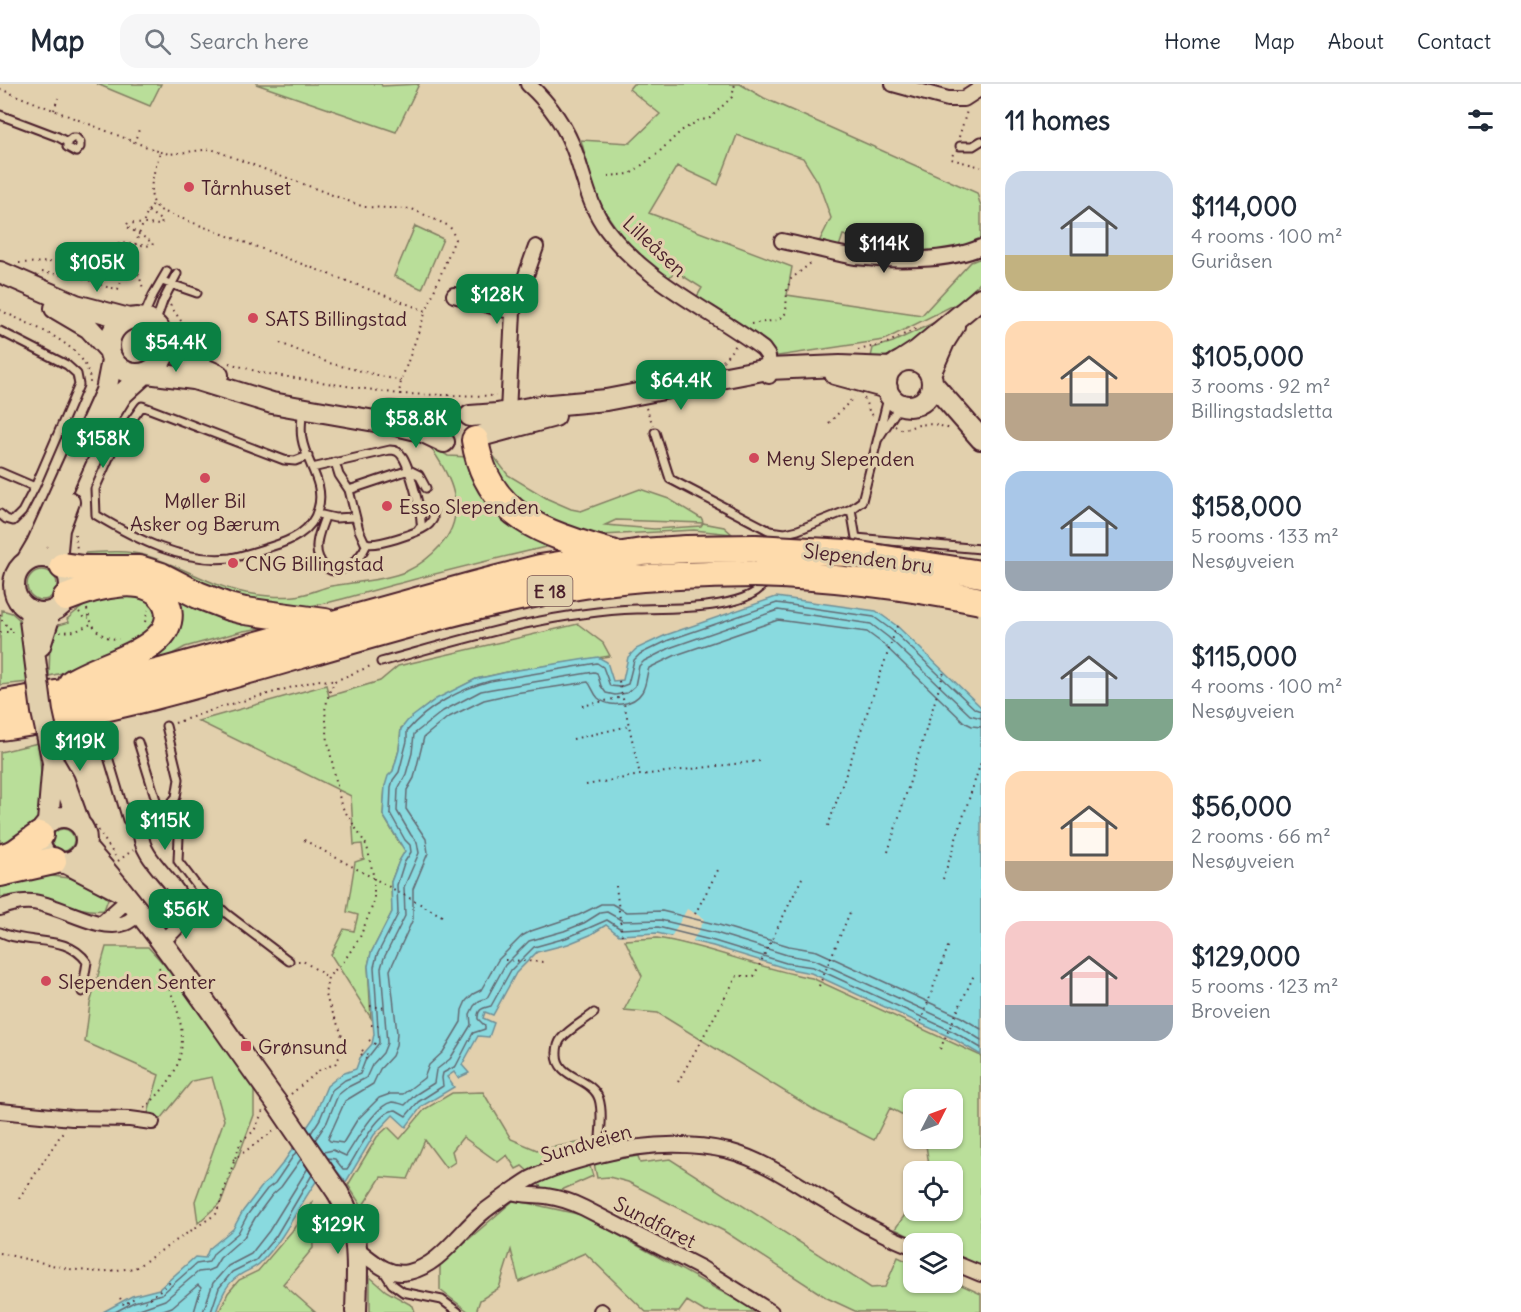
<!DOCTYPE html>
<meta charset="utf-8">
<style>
:root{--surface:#fff;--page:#f6f6f7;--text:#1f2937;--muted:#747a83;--line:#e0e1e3;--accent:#0b8043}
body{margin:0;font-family:Delius,sans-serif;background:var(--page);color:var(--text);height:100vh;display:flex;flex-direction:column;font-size:22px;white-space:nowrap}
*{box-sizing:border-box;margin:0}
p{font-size:20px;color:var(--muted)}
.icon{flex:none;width:33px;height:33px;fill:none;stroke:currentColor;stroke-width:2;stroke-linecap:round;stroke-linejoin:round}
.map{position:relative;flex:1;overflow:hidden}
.panel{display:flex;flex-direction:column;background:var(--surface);width:540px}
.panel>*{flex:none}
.needle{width:39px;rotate:48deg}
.tools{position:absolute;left:903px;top:1005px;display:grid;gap:12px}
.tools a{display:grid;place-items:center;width:60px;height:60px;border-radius:12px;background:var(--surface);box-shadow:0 2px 4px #0004;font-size:30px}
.price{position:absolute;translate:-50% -51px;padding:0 14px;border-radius:12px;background:var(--accent);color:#fff;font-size:20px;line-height:39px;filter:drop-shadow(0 2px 3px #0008)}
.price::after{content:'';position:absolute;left:50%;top:36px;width:18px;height:14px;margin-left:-9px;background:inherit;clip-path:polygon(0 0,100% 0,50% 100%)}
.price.current{background:#222;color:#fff}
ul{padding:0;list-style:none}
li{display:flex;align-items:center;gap:18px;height:150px;padding:0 24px}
li span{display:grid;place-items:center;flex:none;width:168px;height:120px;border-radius:18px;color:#555}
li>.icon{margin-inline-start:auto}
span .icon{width:72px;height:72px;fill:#fffc;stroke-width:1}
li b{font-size:26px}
h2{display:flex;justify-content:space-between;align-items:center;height:72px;padding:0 24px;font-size:26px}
header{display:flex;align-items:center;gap:36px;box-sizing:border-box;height:84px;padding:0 30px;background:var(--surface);border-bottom:2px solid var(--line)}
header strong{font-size:28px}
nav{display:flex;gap:33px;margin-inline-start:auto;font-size:21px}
.search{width:420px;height:54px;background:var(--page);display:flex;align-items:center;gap:15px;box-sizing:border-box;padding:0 21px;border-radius:18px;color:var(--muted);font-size:22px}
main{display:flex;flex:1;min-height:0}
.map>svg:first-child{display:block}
.green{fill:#b9de99;stroke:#827e62;stroke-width:1.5;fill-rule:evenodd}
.water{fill:#89dadf;stroke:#708f97;stroke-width:1.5}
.pier{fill:#e2d0ad}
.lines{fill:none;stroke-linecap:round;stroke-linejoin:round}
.shore{stroke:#636a73;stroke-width:1.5}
.lane-casing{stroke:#4a1f2b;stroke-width:11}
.street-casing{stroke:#4a1f2b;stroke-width:18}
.secondary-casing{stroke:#4a1f2b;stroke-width:24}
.highway-casing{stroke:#4a1f2b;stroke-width:30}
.path{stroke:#4a1f2b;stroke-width:2;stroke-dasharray:1.5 4.5;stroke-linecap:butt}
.lane{stroke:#e2d0ad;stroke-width:7}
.street{stroke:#e2d0ad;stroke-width:14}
.secondary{stroke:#e2d0ad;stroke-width:20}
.highway{stroke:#fedbac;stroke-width:26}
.secondary-bridge-casing{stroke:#4a1f2b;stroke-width:24;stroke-linecap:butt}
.highway-bridge-casing{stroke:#4a1f2b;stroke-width:30;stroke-linecap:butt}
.secondary-bridge{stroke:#e2d0ad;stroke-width:20}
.highway-bridge{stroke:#fedbac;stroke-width:26}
.poi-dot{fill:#d1495b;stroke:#e2d0ad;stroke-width:2}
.labels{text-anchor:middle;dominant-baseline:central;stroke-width:6;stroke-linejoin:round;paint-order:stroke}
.shield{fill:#e2d0ad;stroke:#785452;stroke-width:1.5}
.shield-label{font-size:18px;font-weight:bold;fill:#4a1f2b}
.poi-label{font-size:20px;fill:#4a1f2b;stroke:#e2d0ad;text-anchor:start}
.street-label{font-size:20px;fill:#4a1f2b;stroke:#e2d0ad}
</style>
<header>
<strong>Map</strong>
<div class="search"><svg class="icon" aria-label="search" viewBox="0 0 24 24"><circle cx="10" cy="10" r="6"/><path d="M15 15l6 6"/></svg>Search here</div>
<nav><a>Home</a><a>Map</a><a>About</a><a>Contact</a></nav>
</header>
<main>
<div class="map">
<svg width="981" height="1228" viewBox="0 0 981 1228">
<rect width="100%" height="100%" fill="#e2d0ad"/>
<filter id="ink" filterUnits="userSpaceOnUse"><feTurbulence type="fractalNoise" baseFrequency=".0167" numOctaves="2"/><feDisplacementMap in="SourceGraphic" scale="12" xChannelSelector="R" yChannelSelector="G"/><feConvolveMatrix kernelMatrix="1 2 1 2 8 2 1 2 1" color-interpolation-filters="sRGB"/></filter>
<g filter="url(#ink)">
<path class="green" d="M97,0H161L150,22Z
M256,0H381L382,2L419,0L396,48Z
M633,0H740L764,14L977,109L981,123V156L936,170L859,167L857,155L843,151L839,163L818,160L831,134L818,98L803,74L737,51L718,101L677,82L649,129L792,183L787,211L922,231L971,178L981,174V198L960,218L884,256L778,272L696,214L702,204L675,187L667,196L623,154L597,116L581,56L630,59L660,30L629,5Z
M415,142L443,155L422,205L394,192Z
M952,230L901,268L870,277L873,264L893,258Z
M428,360L448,372L469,373L554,461C503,473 452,485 401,499C360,509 322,524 279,525L85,473V469C105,468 124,466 144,471C179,480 210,502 246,509C264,512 288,515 305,510C314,508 322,504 331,502C354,498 387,496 407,487C420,481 431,472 440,462C470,429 451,391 428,360Z
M489,366L508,391L548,415L571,425L581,427L640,405L669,415L702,435L703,439L724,443L732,450L694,446L584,452L508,412ZM616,436L703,439L701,442L654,445L605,441Z
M27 501a15 15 0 1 1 30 0a15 15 0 1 1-30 0Z
M169,509L284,541L243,547L185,563L167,573L118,584L152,566Z
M131,511L157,519L156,547L88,583L49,592L50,559L59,541L69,538L67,535C91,514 100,513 131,511Z
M2,526L12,529L22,538L29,598L0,601V531H2Z
M578,540L603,559L610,572L512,587L476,595L430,619L401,644L399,666L393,687L385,702L383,731L400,760L405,764V768L399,777L391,798L392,828L371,869L368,882L371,934L331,871L344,845L354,847L358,831L347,828L355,778L364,775L362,760L354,761L351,712L198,637L326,601L329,612L380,597L398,582Z
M38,659C40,681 49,727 30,745C22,753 10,760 0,767V668Z
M52 756a11 11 0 1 1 22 0a11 11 0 1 1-22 0Z
M35,790L85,796L108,815L104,826C80,829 61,816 39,812C25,810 13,811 0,813V797Z
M657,854C710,862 759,885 812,894L981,972V1186L953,1175L952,1160L923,1159L895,1145L913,1119L914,1126H952V1088L930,1087L925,1055L952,1054V1016H914L913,1036L890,1024L874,1056L818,1028L658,929L624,926L642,892L625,856Z
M106,863H148L184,902L254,1006V1031L221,1118L198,1139L195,1117L224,1036L212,993L192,997L161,1035L147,1033L159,991L85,958L90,920Z
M483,1008L511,1055L537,1066L582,1058L593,1092L548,1112L531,1090L522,1082L516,1085L507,1071L498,1078L463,1053L452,1067L455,1078L446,1084L425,1056L408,1095L381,1093L362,1123L348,1101L377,1053L388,1043L400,1055L425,1025L452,1009Z
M638,1072L640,1079L670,1075L871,1204L885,1203L898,1173L913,1180L914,1198L953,1197L981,1210V1228H857L827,1214L724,1147L628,1098L609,1093L597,1094L594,1079Z
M514,1116L582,1131L753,1225L764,1228H705L687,1217L679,1228H646L585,1169L519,1198L511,1166L499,1204L480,1216L476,1228H469L440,1206V1180Z
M312,1118L313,1164L283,1200L315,1228H219L228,1209L239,1196L258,1187L292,1147Z
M370,1193L386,1207L413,1222L415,1228H370Z"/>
<path class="water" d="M776,513L876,527L897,542L981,623V971L952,954L811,889L785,884L713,862L657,849L619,851L606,841L590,851L568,860L537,868L516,889L493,931L485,928L483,934L494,939L489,953L478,952L462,981L469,989L458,994L454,988L447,993L454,1003L422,1022L406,1043L393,1031L374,1051L346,1098L330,1079C303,1110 290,1149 261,1178C255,1185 244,1187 237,1193C225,1201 221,1215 216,1228H103L132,1212L159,1205L195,1173L205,1174L209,1165L233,1145L243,1127L263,1101L270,1095L283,1079L314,1033L327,1002L342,990L356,985L360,974L372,960L374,950L368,882L371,869L392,828L391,798L399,777L405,767L383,731L385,702L388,692L393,687L399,666L401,645L408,636L436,615L476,595L512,587L598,573L607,578L613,597L623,596L628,573L636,565L666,551Z"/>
<path class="pier" d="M687,825L705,835L691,860L670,855Z"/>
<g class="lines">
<path class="shore" d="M981,643L972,642L964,638L882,559L867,548L778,536L676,571L649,584C646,591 647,600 642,608C634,621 610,625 598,614C593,609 592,602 588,598L515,609L484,616L447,634L424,653L414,694L407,706L406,725L426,755L428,769L413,805V835L390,886L397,949L396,962L392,972L380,985L373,1000L345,1017L328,1055L330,1057L343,1059L357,1036L379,1014L390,1010H403L424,994L429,981L443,968L461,938L462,926L466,917L473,910L481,906L498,876L522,852L531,847L579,831L601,820H612L626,828L662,827L719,841L789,862L817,867L961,933L981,945
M311,1049L320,1035L332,1006L345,996L360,990L365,977L379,959L374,883L377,871L398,830L397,801L404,779L411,768L410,761L405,756L390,729L391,703L393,696L399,688L407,657V647C427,623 460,605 490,597L597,579L603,583L610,602L620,603L628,600L634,576L640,570L669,556L777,519L874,533L893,547L975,625L981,627
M315,1056L327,1038L338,1011L348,1003L366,994L372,981L383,969L387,959L381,884L384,874L405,832L404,803L419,769L417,758L411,751L397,727L398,705L406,690L412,669L414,650L443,627L481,607L492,605L594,588L597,589L601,602L606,609L615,611L627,609L635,602L639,582L644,577L672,563L778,526L871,540L888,553L970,631L981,634
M324,1068L333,1066L346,1072C355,1059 375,1021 392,1018C397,1018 401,1020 405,1021L415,1011L434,999L436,986L450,975L471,941L470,930L474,922L479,917L487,914L505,881L529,857L564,847L584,839L600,829L607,828L623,837L660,836L716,849L787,871L815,876L957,941L981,956
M328,1074L335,1075L343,1085H347C357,1071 377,1026 396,1026L406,1032L418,1018L443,1002L442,994L443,989L456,982L473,949L485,945V942L478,935C477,924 484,924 491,922L511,886L534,863L566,854L607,836L621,845L658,843L714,857L786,879L813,883L954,948L981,964
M115,1228L134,1218L162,1210L196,1180L209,1178L214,1169L238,1149L248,1130L267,1105L275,1099L296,1068
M131,1228L165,1216L198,1188L207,1187L214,1184L220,1174L244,1153L255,1134L272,1111L281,1103L301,1075
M158,1228L172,1223L198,1201L201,1204L194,1228
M203,1228L213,1199L228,1182L251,1170L269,1147L308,1084
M211,1228L219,1204L232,1188L256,1176L276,1152L312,1091"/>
<defs>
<path id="lane" d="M0,31L58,53L67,58V63L76,68L80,63V58L76,54H72L67,58
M960,62H973L981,57
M162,197L197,209
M143,234L153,211L167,187
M155,240L163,217L177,190
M0,247L67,281L77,290L79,301L35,403L22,428L13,437L6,435L0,430
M302,327C302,337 300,346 302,355C306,379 326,400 318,425C312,448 290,457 270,463C257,467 243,472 230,474C182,479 136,455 96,431L95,405L116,358L142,322L284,376L295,377L308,372
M655,348L670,395L770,447L785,449L798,446L851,425L862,417L889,310
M878,355L900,321
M335,378L339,391L349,406L359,446L365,459C376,463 417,449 427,442C430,440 431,438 433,435V427
M312,384L390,366C395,366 399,367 402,372C409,381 421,426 421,438C422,443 421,442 418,446
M0,388L35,403
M349,406L409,386L419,391L426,404
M851,425L856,454L981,465
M322,431L335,434L355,433
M325,433C321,444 313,462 319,474C331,502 361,478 367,459
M381,578C465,555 550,528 637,525C667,524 753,527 766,496
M138,658L161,732L176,746L179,753L178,777L197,802L227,830L289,877
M106,666L127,736L141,747
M161,732L176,713L179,695L166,642
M0,848C28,862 67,849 87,878L82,908
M594,929C584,937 569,945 561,955C558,959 557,964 557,969C556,995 592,993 599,1015C604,1031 599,1054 599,1071
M383,1186L392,1200L403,1208L442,1216L458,1228"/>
<path id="street" d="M528,0C550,20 566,42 576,71C585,97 590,124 607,146C648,200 711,226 763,265L768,272L769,292
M893,0L948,15H964L981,4
M782,157C807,162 831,169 856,173C891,177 949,178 981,163
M454,211L513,228
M508,328L513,228L536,163
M161,732L141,747C139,789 222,816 162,856
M0,824C10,820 21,817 32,818C59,820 100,849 125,839C131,837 136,832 140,828
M102,839L129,815
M0,1027L72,1034L130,1035L152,1038
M512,1108C523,1112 534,1110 546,1112C560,1114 572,1118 584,1124L701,1184L771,1228
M357,1165C372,1176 388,1193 409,1188C441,1181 460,1146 486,1126C500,1116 515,1104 530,1095C550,1084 577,1077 599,1071C641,1060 686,1057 729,1067C756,1074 782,1090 806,1105C841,1126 875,1149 914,1163
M952,1178L981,1190
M601,1227L602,1228"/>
<path id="secondary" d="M0,188L76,221L129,235
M55,224L89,244L109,266
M109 262a28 28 0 1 1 56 0a28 28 0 1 1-56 0Z
M165,257L193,280L218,291
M886 299a23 23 0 1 1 46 0a23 23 0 1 1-46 0Z
M900,278L917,267L981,214
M147,289L194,295L272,319L392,340L421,347L444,358
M835,290L887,304
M930,290L944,258L954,242
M932,299L981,355
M390,328L424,332L451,330
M470,332L497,330L540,322L606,316L768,285L840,282L892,284
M104,339L122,310L143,291
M477,353L555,332
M14 501a28 28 0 1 1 56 0a28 28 0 1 1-56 0Z
M56,476L59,445L69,418
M27,477L37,460L106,307L112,276
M53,678L64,697L79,739
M40 756a23 23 0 1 1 46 0a23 23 0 1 1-46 0Z
M48,738L53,678
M85,763C156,842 213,932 276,1018
M66,779L122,808
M338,1109C362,1149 357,1183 356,1228"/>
<path id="highway" d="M475,356C487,434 547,450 612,469
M63,482L83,485H139L161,492L198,511L229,523L245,527L325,538
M66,514C93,503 152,484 167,521C171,532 168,543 161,551C144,572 96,584 72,599
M0,620L112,600L164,587L474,501L540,484L642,468L686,465L755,464
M0,643C197,616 382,534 578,502C637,492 696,491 755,490
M0,774L15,769L40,751
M0,789L53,777"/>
</defs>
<use href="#lane" class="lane-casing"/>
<use href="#street" class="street-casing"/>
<use href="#secondary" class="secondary-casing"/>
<use href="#highway" class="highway-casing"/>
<path class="path" d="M0,5L160,68C155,87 142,115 162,127L426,227L401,297L399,310
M54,26L58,14
M959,53L967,27
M134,59L140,43
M160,68L170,70L211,65L364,123L412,125L449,142L452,146L455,155L426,227
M953,70L951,75L981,83
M608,92L630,90L657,70L681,47L698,37L710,34L732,13L735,0
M130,173L118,163L119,159L152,162L153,159L126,142L128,139L161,141L162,137L148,127
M19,179L125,176C141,183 138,193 144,206
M42,188L86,195L107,203L118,205L148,127L153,120
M170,221L190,250L213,271
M0,226C30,242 90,260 90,299
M751,240L778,236L786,229L787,205L791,195L812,178
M280,259L329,279L401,297
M858,266L885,260L917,244
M723,277L736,261
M229,279L262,289L399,310L496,312
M864,314L870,329L874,332
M646,324L653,341
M829,339L854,313
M895,342L903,346C920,339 932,338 950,345
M75,450L77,465
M87,525C91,543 100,555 119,555
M79,528L85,534H89
M0,530L3,539L10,543V548
M145,538L148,526
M0,548H15
M60,548L76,547L91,540
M619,597L640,691
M582,622L623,613
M175,639L221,623L318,596L334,597
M573,655L629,642
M586,701L640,691L760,677
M95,741L115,772
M828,742L897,542
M304,756L444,833
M888,768L944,588
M118,777L133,766
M943,795L981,678
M616,802L622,852
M695,830L718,786
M505,876L544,878
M298,877H303L328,893
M819,902L851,826
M370,922L386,924
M371,941L383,942
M919,943L949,860
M369,956L378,962
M940,965L974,891
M362,966L370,973
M361,970L366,975
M678,998L737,892H754L803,792
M291,1010L321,985L335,980L340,972L343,960L341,948L325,911L328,893L344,877L360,853L374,818V795L367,762L341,721L328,658L325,626L329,609L335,597L373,581
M144,1024C197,979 187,938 159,883
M233,1076L275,1046
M19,1115L64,1046
M0,1169L69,1185L98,1188L135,1184L216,1130L241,1057L254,1047L263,1027
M120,1214L124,1221L137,1212
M145,1218L173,1196"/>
<use href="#lane" class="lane"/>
<use href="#street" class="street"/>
<use href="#secondary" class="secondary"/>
<use href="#highway" class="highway"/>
<defs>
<path id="secondary-bridge" d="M30,536L42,628L53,678
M35,565L40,562L48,537
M276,1018L338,1109"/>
<path id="highway-bridge" d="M755,464L847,469L981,490
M755,490C831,492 906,502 981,517"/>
</defs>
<use href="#secondary-bridge" class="secondary-bridge-casing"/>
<use href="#highway-bridge" class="highway-bridge-casing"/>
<use href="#secondary-bridge" class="secondary-bridge"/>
<use href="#highway-bridge" class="highway-bridge"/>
</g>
</g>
<g class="poi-dot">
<circle cx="189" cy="103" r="6"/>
<circle cx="253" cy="234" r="6"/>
<circle cx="754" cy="374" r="6"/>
<circle cx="205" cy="394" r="6"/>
<circle cx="387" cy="422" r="6"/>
<circle cx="233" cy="479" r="6"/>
<circle cx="46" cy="897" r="6"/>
<rect x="240" y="956" width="12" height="12" rx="3"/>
</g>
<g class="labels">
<rect class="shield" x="527.5" y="492" width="45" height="30" rx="4.5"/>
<g class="shield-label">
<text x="550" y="507">E 18</text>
</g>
<g class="poi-label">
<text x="201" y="103">Tårnhuset</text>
<text x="265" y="234">SATS Billingstad</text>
<text x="766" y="374">Meny Slependen</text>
<text x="205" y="416" text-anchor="middle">Møller Bil<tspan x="205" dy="23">Asker og Bærum</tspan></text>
<text x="399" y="422">Esso Slependen</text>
<text x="245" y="479">CNG Billingstad</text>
<text x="58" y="897">Slependen Senter</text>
<text x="258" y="962">Grønsund</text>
</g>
<g class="street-label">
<text transform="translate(655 162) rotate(43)">Lilleåsen</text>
<text transform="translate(868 474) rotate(7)">Slependen bru</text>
<text transform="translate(586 1059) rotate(-16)">Sundveien</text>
<text transform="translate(655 1138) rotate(27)">Sundfaret</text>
</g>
</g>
</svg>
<div class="tools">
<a><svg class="needle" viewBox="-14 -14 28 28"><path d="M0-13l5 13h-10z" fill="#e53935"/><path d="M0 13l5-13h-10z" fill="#747a83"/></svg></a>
<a><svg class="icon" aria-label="locate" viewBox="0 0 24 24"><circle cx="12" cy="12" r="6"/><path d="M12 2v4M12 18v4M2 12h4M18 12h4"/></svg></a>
<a><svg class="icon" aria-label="layers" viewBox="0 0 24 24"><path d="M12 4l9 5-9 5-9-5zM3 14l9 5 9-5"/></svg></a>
</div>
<b class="price current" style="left:884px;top:190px">$114K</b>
<b class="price" style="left:97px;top:209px">$105K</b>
<b class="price" style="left:497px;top:241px">$128K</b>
<b class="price" style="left:176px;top:289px">$54.4K</b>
<b class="price" style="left:681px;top:327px">$64.4K</b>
<b class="price" style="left:416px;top:365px">$58.8K</b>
<b class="price" style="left:103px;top:385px">$158K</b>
<b class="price" style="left:80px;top:688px">$119K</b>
<b class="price" style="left:165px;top:767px">$115K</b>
<b class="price" style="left:186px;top:856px">$56K</b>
<b class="price" style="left:338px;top:1171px">$129K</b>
</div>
<section class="panel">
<h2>11 homes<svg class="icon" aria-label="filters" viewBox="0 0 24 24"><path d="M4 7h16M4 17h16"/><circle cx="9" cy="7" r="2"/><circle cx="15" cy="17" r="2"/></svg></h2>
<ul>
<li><span style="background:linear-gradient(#c9d6e8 70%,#c2b280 0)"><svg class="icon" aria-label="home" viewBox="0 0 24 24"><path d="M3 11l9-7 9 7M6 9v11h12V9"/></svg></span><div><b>$114,000</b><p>4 rooms · 100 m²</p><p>Guriåsen</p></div></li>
<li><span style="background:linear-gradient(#ffd9b3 60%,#b9a48a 0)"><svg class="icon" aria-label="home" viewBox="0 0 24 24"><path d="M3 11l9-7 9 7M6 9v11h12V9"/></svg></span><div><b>$105,000</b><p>3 rooms · 92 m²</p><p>Billingstadsletta</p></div></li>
<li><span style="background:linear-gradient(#a9c7e8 75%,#9aa5b1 0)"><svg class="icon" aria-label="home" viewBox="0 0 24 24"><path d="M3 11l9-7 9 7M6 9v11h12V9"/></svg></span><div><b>$158,000</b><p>5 rooms · 133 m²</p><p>Nesøyveien</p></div></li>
<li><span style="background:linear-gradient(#c9d6e8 65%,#7fa58c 0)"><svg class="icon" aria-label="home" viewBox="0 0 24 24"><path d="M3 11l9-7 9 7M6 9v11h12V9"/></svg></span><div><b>$115,000</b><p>4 rooms · 100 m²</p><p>Nesøyveien</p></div></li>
<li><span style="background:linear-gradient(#ffd9b3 75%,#b9a48a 0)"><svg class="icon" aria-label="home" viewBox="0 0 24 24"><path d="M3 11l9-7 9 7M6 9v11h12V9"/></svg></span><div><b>$56,000</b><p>2 rooms · 66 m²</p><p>Nesøyveien</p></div></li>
<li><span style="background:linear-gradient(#f6c9c9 70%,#9aa5b1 0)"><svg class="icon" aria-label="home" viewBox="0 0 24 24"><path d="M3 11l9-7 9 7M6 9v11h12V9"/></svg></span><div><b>$129,000</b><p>5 rooms · 123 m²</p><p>Broveien</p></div></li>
</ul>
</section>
</main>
